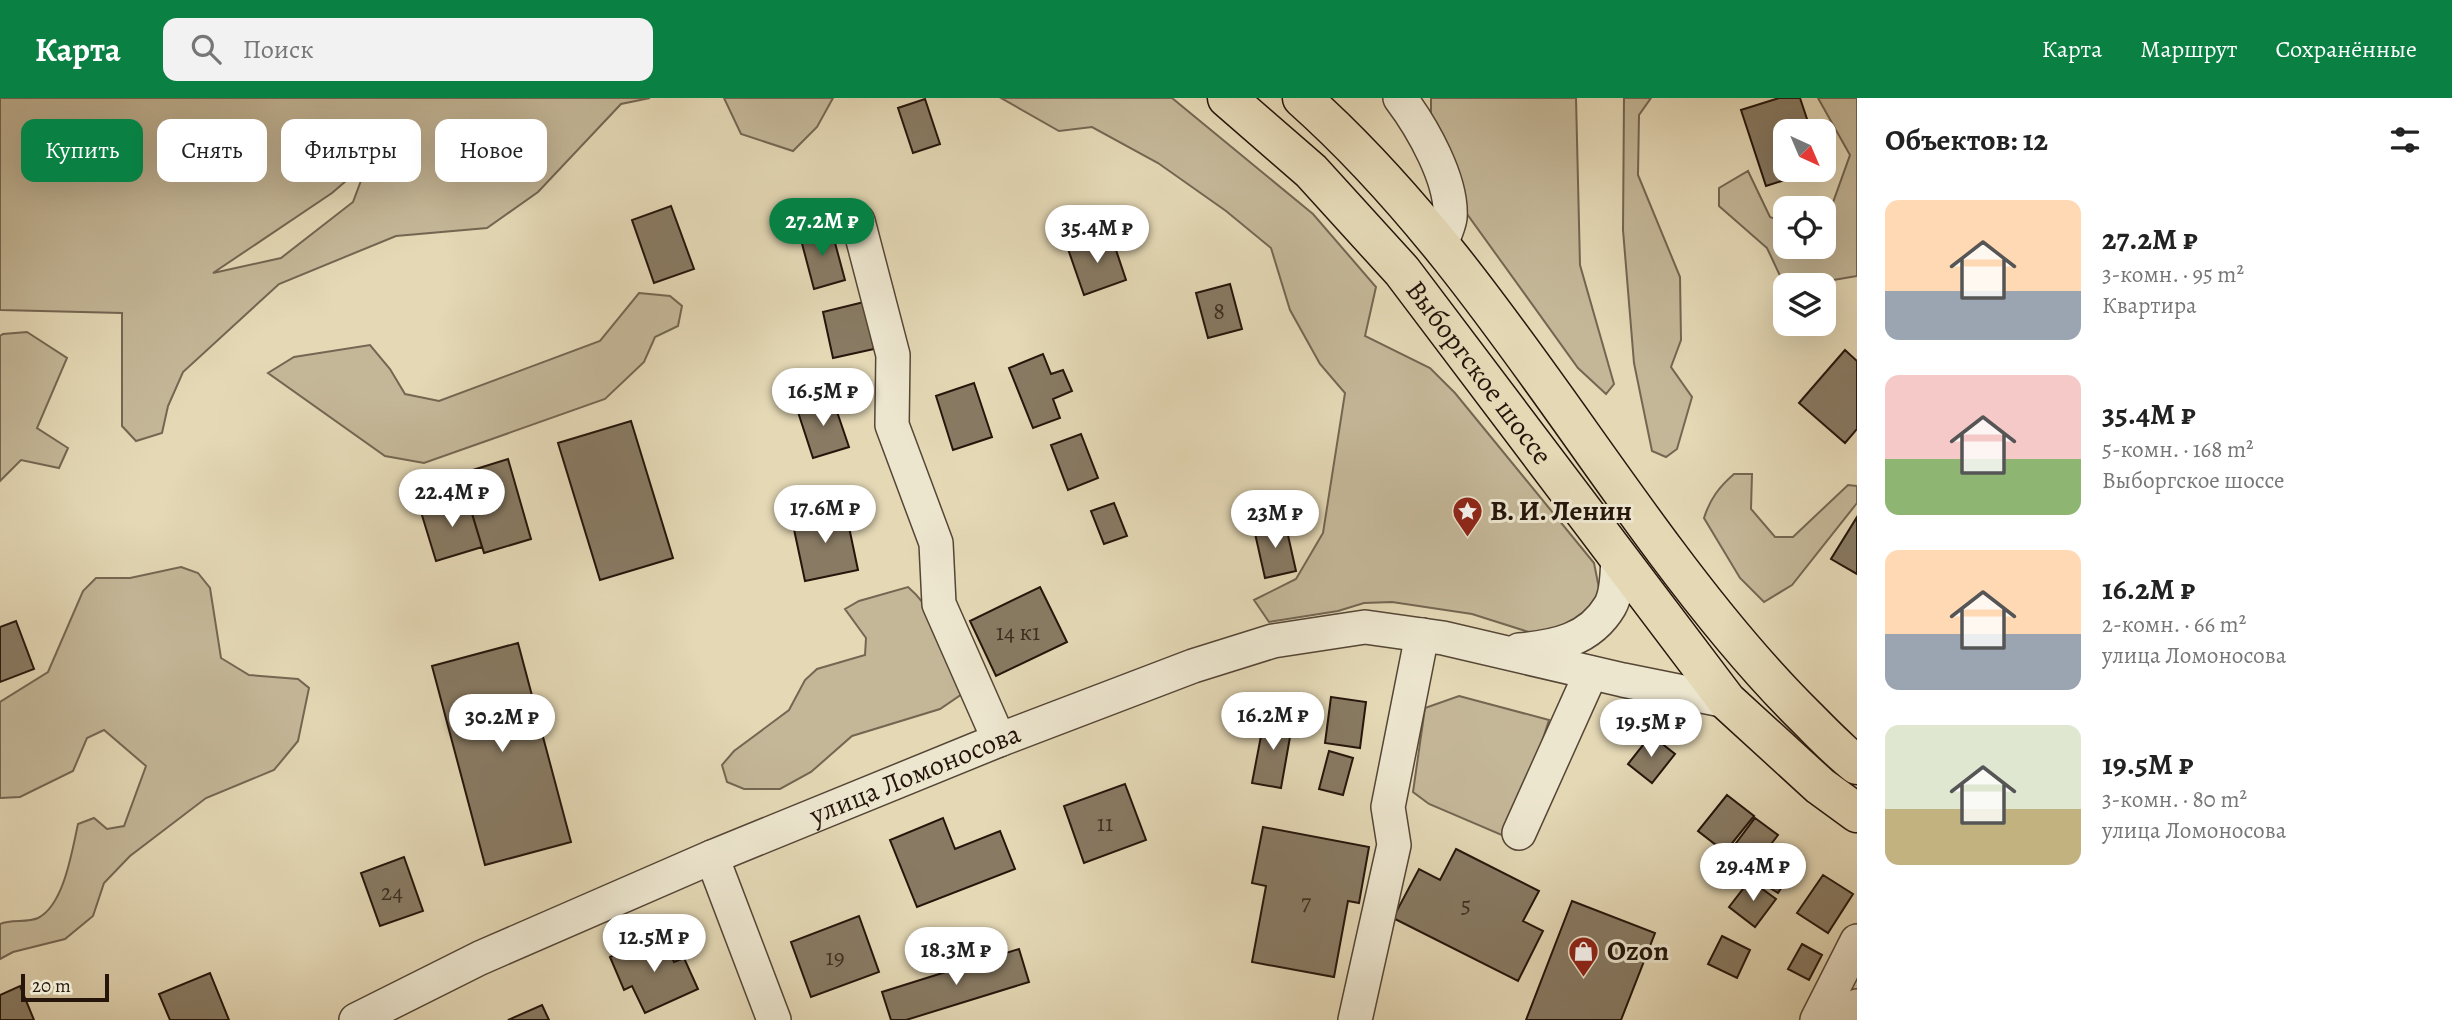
<!DOCTYPE html>
<html lang="ru">
<meta charset="utf-8">
<style>
:root{--surface:#fff;--page:#f2f2f2;--text:#222;--muted:#767676;--accent:#0b8043}
body{margin:0;font-family:Alegreya,serif;background:var(--page);color:var(--text);height:100vh;display:flex;flex-direction:column;font-size:26px;white-space:nowrap}
*{box-sizing:border-box;margin:0}
p{font-size:23px;color:var(--muted)}
.icon{flex:none;width:38px;height:38px;fill:none;stroke:currentColor;stroke-width:2;stroke-linecap:round;stroke-linejoin:round}
.map{position:relative;flex:1;overflow:hidden}
.panel{display:flex;flex-direction:column;background:var(--surface);width:595px}
.panel>*{flex:none}
.hud{position:absolute;left:21px;top:21px;width:665px;height:63px;display:flex;gap:14px}
.needle{width:46px;rotate:136deg}
.fabs{position:absolute;left:1773px;top:21px;display:grid;gap:14px}
.fabs a{display:grid;place-items:center;width:63px;height:63px;border-radius:14px;background:var(--surface);box-shadow:0 7px 28px #0002;font-size:35px}
.scale{position:absolute;left:21px;bottom:18px;width:88px;box-sizing:border-box;padding-left:7px;border:4px solid #25150b;border-top:0;font-size:19px;line-height:24px;white-space:nowrap;color:#25150b;-webkit-text-stroke:5px #ede6cf;paint-order:stroke}
.price{position:absolute;translate:-50% -60px;padding:0 16px;border-radius:24px;background:#fff;color:#222;font-size:23px;line-height:46px;filter:drop-shadow(0 2px 4px #0008)}
.price::after{content:'';position:absolute;left:50%;top:42px;width:21px;height:16px;margin-left:-10px;background:inherit;clip-path:polygon(0 0,100% 0,50% 100%)}
.price.on{background:var(--accent);color:#fff}
ul{padding:0;list-style:none}
li{display:flex;align-items:center;gap:21px;height:175px;padding:0 28px}
li span{display:grid;place-items:center;flex:none;width:196px;height:140px;border-radius:14px;color:#555}
li>.icon{margin-inline-start:auto}
span .icon{width:84px;height:84px;fill:#fffc;stroke-width:1}
li b{font-size:30px}
h2{display:flex;justify-content:space-between;align-items:center;height:84px;padding:0 28px;font-size:30px}
.chip{padding:0 24px;border-radius:14px;background:var(--surface);box-shadow:0 7px 28px #0002;font-size:24px;line-height:63px}
.chip.on{background:var(--accent);color:#fff}
header{display:flex;align-items:center;gap:42px;box-sizing:border-box;height:98px;padding:0 35px;background:var(--accent);color:#fff}
header strong{font-size:33px}
nav{display:flex;gap:38px;margin-inline-start:auto;font-size:24px}
.search{width:490px;height:63px;background:var(--page);display:flex;align-items:center;gap:18px;box-sizing:border-box;padding:0 24px;border-radius:14px;color:var(--muted);font-size:26px}
main{display:flex;flex:1;min-height:0}
.map>svg:first-child{display:block}
.green{fill:#c4b798;stroke:#746652;stroke-width:2;fill-rule:evenodd}
.building{fill:#887a63;stroke:#25150b;stroke-width:2}
.lines{fill:none;stroke-linecap:round;stroke-linejoin:round}
.minor-casing{stroke:#554636;stroke-width:36}
.major-casing{stroke:#25150b;stroke-width:41}
.minor{stroke:#ede6cf;stroke-width:33}
.major{stroke:#e4d8b5;stroke-width:38}
.labels{text-anchor:middle;dominant-baseline:central;stroke-width:6;stroke-linejoin:round;paint-order:stroke}
.number-label{font-size:24px;fill:#3e2e21}
.street-label{font-size:28px;fill:#25150b;stroke:#ede6cf}
.poi-label{font-size:28px;font-weight:bold;fill:#25150b;stroke:#ede6cf;text-anchor:start}
</style>
<header>
<strong>Карта</strong>
<div class="search"><svg class="icon" aria-label="search" viewBox="0 0 24 24"><circle cx="10" cy="10" r="6"/><path d="M15 15l6 6"/></svg>Поиск</div>
<nav><a>Карта</a><a>Маршрут</a><a>Сохранённые</a></nav>
</header>
<main>
<div class="map">
<svg width="1857" height="922" viewBox="0 0 1857 922">
<rect width="100%" height="100%" fill="#e4d8b5"/>
<filter id="stains"><feTurbulence type="fractalNoise" baseFrequency=".00286" numOctaves="4"/><feColorMatrix values="0 0 0 0 .2 0 0 0 0 .09 0 0 0 0 .02 0 0 0 .5 -.17"/></filter>
<radialGradient id="worn" r=".72"><stop offset=".6" stop-color="#630" stop-opacity="0"/><stop offset="1" stop-color="#630" stop-opacity=".3"/></radialGradient>
<path class="green" d="M0,0H650L621,6L538,94L487,130L396,138L279,186L183,274L168,308L162,335L136,343L122,328V215L0,212ZM368,64L353,104L281,160L213,175L332,95Z
M724,0H833L817,29L793,53L741,36Z
M1001,0H1172L1313,116L1376,189L1365,238L1430,270L1455,295L1594,465L1600,495L1590,514L1568,533L1535,536L1472,516L1392,504L1364,505L1338,513L1269,524L1254,502L1296,481L1323,435L1345,295L1320,266L1290,212L1271,150L1226,113L1158,65L1092,29L1059,33Z
M1431,0H1576L1580,167L1614,286L1606,296L1578,270L1462,109L1431,18Z
M1624,0H1651L1639,17L1638,77L1680,179L1681,242L1671,269L1692,299L1677,351L1666,359L1652,353L1634,265L1623,132Z
M1818,0H1857V178L1804,187H1795L1782,182L1767,150L1719,108V90L1748,73L1770,119L1785,125V149H1824V111L1832,107L1850,57Z
M639,195L670,198L682,208L678,228L655,239L644,264L605,301L424,365L385,358L268,275L294,259L370,247L390,271L405,296L439,303L600,243Z
M27,234L67,260L37,330L68,350L59,370L21,362L0,383V238L3,236Z
M1734,376H1752L1751,411L1775,439H1793L1848,387L1857,388V405L1792,487L1764,504L1740,480L1704,420C1710,401 1719,389 1734,376Z
M181,469L198,475L210,490L221,560L249,577L298,581L309,590L298,643L274,672L206,700L130,758L104,785L93,818L65,841L13,854L0,861V826C11,821 27,825 38,820C64,807 72,753 78,726L94,720L107,731L124,728L146,668L104,632L87,640L73,673L20,699L0,700V604L48,574L83,493L96,480H130Z
M908,489C937,513 953,561 962,596L940,611L852,638L811,674L780,691H744L727,684L722,667L734,653L789,612L805,582L817,571L865,557L866,540L845,511L859,503Z
M1459,598L1549,622L1539,653L1504,738L1429,706L1413,694L1425,610Z"/>
<path class="building" d="M1779,0H1800L1811,33H1785V72H1816L1766,88L1741,12Z
M925,1L940,46L913,55L898,10Z
M671,108L694,171L654,185L632,122Z
M831,130L845,182L814,191L800,138Z
M1111,137L1126,182L1084,197L1068,151Z
M1230,186L1242,231L1208,240L1196,195Z
M864,204L874,251L833,260L823,214Z
M1845,252L1857,263V331L1845,345L1799,305Z
M1043,256L1051,276L1063,272L1072,293L1053,301L1060,320L1033,330L1009,270Z
M974,285L992,339L953,352L936,298Z
M832,299L849,349L813,360L797,311Z
M631,323L673,460L600,482L558,345Z
M1081,336L1098,380L1068,392L1051,347Z
M508,361L531,441L484,455L460,376Z
M467,399L482,449L436,463L421,414Z
M1114,405L1127,438L1104,446L1091,413Z
M845,410L858,472L805,483L792,422Z
M1857,419V476L1831,461Z
M1285,424L1296,473L1265,480L1254,431Z
M1040,489L1067,544L996,578L970,523Z
M16,523L34,571L0,584V529Z
M518,545L571,744L485,767L432,568Z
M1331,599L1366,604L1360,650L1325,645Z
M1265,617L1293,622L1281,690L1252,685Z
M1651,637L1675,656L1652,685L1628,666Z
M1329,653L1353,660L1343,697L1319,691Z
M1125,686L1146,742L1084,765L1064,708Z
M1727,697L1754,718L1725,754L1698,733Z
M943,720L955,751L1000,733L1015,771L917,809L890,742Z
M1755,720L1778,737L1752,771L1730,753Z
M1263,729L1369,749L1359,805L1348,803L1334,879L1252,864L1266,788L1252,785Z
M1776,748L1799,763L1778,795L1754,780Z
M1456,751L1539,793L1523,823L1543,833L1518,883L1393,820L1419,771L1440,782Z
M404,759L423,813L380,828L361,775Z
M1823,777L1853,796L1828,835L1797,815Z
M1750,782L1776,801L1755,829L1729,809Z
M1572,803L1655,835L1621,922H1526Z
M859,818L879,874L811,899L791,844Z
M662,836L674,864L684,860L698,891L645,915L632,888L624,892L610,859Z
M1722,838L1750,852L1737,880L1708,866Z
M1802,846L1822,857L1809,882L1788,871Z
M1019,851L1029,884L906,922H891L882,894Z
M210,875L229,922H170L159,896Z
M20,888L34,922H0V897Z
M542,907L549,922H508Z"/>
<g class="lines">
<defs>
<g id="minor">
<path d="M1400,0C1422,29 1453,83 1450,120C1449,128 1444,138 1441,146"/>
<path d="M858,123L893,257L892,327L936,445L939,506L999,642"/>
<path d="M1519,552C1555,549 1590,542 1610,508C1618,494 1617,473 1618,458"/>
<path d="M1519,735L1591,575"/>
<path d="M712,759L774,922"/>
<path id="s1" d="M356,922L480,860L712,759L999,642L1193,568L1273,543L1365,529L1443,540L1623,582L1727,603"/>
<path d="M1355,922L1394,747L1388,709L1422,537"/>
<path d="M1817,922L1857,843"/>
<path d="M1851,922L1857,908"/>
</g>
<g id="major">
<path id="s2" d="M1227,0L1311,73L1402,173L1727,603L1820,688L1857,715"/>
<path d="M1302,0C1448,130 1550,299 1666,454C1710,513 1755,569 1807,620C1823,636 1839,653 1857,667"/>
</g>
</defs>
<use href="#minor" class="minor-casing"/>
<use href="#major" class="major-casing"/>
<use href="#minor" class="minor"/>
<use href="#major" class="major"/>
</g>
<defs>
<symbol id="sight-pin" viewBox="-11 -11 22 30"><path d="M0 17L-7.5 6A9.5 9.5 0 1 1 7.5 6Z" fill="#8f2418" stroke="#ede6cf"/><path d="M0-6L1.8-2.2L6-1.7L2.9 1.2L3.7 5.4L0 3.3L-3.7 5.4L-2.9 1.2L-6-1.7L-1.8-2.2Z" fill="#fff"/></symbol>
<symbol id="shop-pin" viewBox="-11 -11 22 30"><path d="M0 17L-7.5 6A9.5 9.5 0 1 1 7.5 6Z" fill="#8f2418" stroke="#ede6cf"/><path d="M-5-2.5h2.3a2.7 3.5 0 0 1 5.4 0H5L5.5 6h-11ZM-1.5-2.5h3a1.5 2.3 0 0 0-3 0Z" fill="#fff"/></symbol>
</defs>
<g fill-rule="evenodd">
<use href="#sight-pin" x="1450" y="396" width="35" height="47"/>
<use href="#shop-pin" x="1566" y="836" width="35" height="47"/>
</g>
<g class="labels">
<g class="number-label">
<text x="1219" y="213">8</text>
<text x="1018" y="534">14 к1</text>
<text x="1105" y="725">11</text>
<text x="392" y="794">24</text>
<text x="1306" y="804">7</text>
<text x="1466" y="807">5</text>
<text x="835" y="859">19</text>
</g>
<g class="street-label">
<text stroke="none"><textPath href="#s2" startOffset="374">Выборгское шоссе</textPath></text>
<text stroke="none"><textPath href="#s1" startOffset="611">улица Ломоносова</textPath></text>
</g>
<g class="poi-label">
<text x="1490" y="413">В. И. Ленин</text>
<text x="1607" y="853">Ozon</text>
</g>
</g>
<rect width="100%" height="100%" filter="url(#stains)"/>
<rect width="100%" height="100%" fill="url(#worn)"/>
</svg>
<div class="fabs">
<a><svg class="needle" viewBox="-14 -14 28 28"><path d="M0-13l5 13h-10z" fill="#e53935"/><path d="M0 13l5-13h-10z" fill="#767676"/></svg></a>
<a><svg class="icon" aria-label="locate" viewBox="0 0 24 24"><circle cx="12" cy="12" r="6"/><path d="M12 2v4M12 18v4M2 12h4M18 12h4"/></svg></a>
<a><svg class="icon" aria-label="layers" viewBox="0 0 24 24"><path d="M12 4l9 5-9 5-9-5zM3 14l9 5 9-5"/></svg></a>
</div>
<div class="scale">20 m</div>
<b class="price on" style="left:822px;top:160px">27.2M ₽</b>
<b class="price" style="left:1097px;top:167px">35.4M ₽</b>
<b class="price" style="left:823px;top:330px">16.5M ₽</b>
<b class="price" style="left:452px;top:431px">22.4M ₽</b>
<b class="price" style="left:825px;top:447px">17.6M ₽</b>
<b class="price" style="left:1275px;top:452px">23M ₽</b>
<b class="price" style="left:1273px;top:654px">16.2M ₽</b>
<b class="price" style="left:502px;top:656px">30.2M ₽</b>
<b class="price" style="left:1651px;top:661px">19.5M ₽</b>
<b class="price" style="left:1753px;top:805px">29.4M ₽</b>
<b class="price" style="left:654px;top:876px">12.5M ₽</b>
<b class="price" style="left:956px;top:889px">18.3M ₽</b>
<div class="hud">
<a class="chip on">Купить</a>
<a class="chip">Снять</a>
<a class="chip">Фильтры</a>
<a class="chip">Новое</a>
</div>
</div>
<section class="panel">
<h2>Объектов: 12<svg class="icon" aria-label="filters" viewBox="0 0 24 24"><path d="M4 7h16M4 17h16"/><circle cx="9" cy="7" r="2"/><circle cx="15" cy="17" r="2"/></svg></h2>
<ul>
<li><span style="background:linear-gradient(#ffd9b3 65%,#9aa5b1 0)"><svg class="icon" aria-label="home" viewBox="0 0 24 24"><path d="M3 11l9-7 9 7M6 9v11h12V9"/></svg></span><div><b>27.2M ₽</b><p>3-комн. · 95 m²</p><p>Квартира</p></div></li>
<li><span style="background:linear-gradient(#f6c9c9 60%,#8fb573 0)"><svg class="icon" aria-label="home" viewBox="0 0 24 24"><path d="M3 11l9-7 9 7M6 9v11h12V9"/></svg></span><div><b>35.4M ₽</b><p>5-комн. · 168 m²</p><p>Выборгское шоссе</p></div></li>
<li><span style="background:linear-gradient(#ffd9b3 60%,#9aa5b1 0)"><svg class="icon" aria-label="home" viewBox="0 0 24 24"><path d="M3 11l9-7 9 7M6 9v11h12V9"/></svg></span><div><b>16.2M ₽</b><p>2-комн. · 66 m²</p><p>улица Ломоносова</p></div></li>
<li><span style="background:linear-gradient(#dfe7d0 60%,#c2b280 0)"><svg class="icon" aria-label="home" viewBox="0 0 24 24"><path d="M3 11l9-7 9 7M6 9v11h12V9"/></svg></span><div><b>19.5M ₽</b><p>3-комн. · 80 m²</p><p>улица Ломоносова</p></div></li>
</ul>
</section>
</main>
